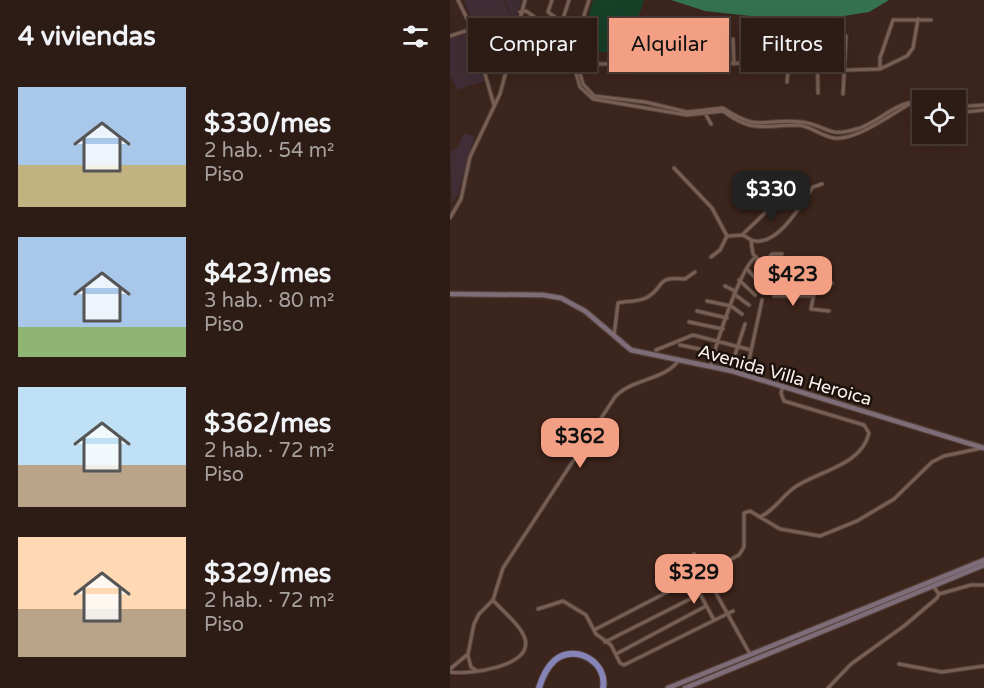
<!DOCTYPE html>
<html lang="es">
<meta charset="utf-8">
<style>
:root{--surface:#2d1c15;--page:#392922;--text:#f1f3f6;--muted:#a7a1a0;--line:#483a34;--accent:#f39f83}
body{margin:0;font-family:"Varela Round",sans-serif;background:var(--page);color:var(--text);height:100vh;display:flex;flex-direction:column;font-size:22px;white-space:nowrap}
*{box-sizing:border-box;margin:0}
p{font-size:20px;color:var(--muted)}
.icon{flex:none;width:33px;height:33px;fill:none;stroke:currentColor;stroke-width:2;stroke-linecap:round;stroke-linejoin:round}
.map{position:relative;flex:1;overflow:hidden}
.side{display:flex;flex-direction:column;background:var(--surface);width:450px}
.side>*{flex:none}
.hud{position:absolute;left:18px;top:18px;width:426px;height:54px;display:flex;gap:12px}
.fabs{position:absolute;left:462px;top:90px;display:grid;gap:12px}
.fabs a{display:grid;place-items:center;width:54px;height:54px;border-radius:0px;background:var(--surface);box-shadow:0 6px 24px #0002,0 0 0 2px var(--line);font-size:30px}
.price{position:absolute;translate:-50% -51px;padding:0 14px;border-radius:12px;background:var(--accent);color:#111;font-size:20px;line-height:39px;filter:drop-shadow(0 2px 3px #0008)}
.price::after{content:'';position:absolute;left:50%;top:36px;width:18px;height:14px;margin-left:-9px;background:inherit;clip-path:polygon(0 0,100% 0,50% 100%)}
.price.selected{background:#222;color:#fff}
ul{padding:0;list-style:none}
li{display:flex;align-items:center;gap:18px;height:150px;padding:0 18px}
li span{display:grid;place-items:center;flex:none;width:168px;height:120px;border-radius:0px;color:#555}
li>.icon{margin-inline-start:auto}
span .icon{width:72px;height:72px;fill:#fffc;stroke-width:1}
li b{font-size:26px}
h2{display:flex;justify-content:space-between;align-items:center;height:72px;padding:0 18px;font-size:26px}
.tag{padding:0 21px;border-radius:0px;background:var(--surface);box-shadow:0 6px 24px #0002,0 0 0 2px var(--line);font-size:21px;line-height:54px}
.tag.selected{background:var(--accent);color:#111}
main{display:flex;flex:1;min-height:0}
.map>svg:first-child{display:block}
.built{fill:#472b1e}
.industrial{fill:#402d35}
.medical{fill:#3f2d36}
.green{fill:#184029}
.forest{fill:#34734d}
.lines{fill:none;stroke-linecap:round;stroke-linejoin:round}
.minor-casing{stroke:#524038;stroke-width:5}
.secondary-casing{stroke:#524038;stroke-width:7}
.trunk-casing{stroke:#524038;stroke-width:8}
.minor{stroke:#795f53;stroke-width:3}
.secondary{stroke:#7e6c79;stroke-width:4.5}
.trunk{stroke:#8683b8;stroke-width:6}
.labels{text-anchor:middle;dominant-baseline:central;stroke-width:5;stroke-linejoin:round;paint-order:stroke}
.street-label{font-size:18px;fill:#fef2ed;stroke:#1b110d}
</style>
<main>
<section class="side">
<h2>4 viviendas<svg class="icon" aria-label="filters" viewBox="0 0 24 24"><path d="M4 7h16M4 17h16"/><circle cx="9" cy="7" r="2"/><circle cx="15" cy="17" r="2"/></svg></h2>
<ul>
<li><span style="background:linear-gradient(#a9c7e8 65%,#c2b280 0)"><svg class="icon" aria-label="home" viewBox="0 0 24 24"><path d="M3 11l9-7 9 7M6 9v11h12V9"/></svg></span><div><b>$330/mes</b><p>2 hab. · 54 m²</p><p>Piso</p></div></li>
<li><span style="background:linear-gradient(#a9c7e8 75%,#8fb573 0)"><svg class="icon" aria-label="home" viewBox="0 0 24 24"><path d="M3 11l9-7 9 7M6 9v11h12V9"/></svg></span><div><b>$423/mes</b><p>3 hab. · 80 m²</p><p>Piso</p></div></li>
<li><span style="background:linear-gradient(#bfe0f5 65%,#b9a48a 0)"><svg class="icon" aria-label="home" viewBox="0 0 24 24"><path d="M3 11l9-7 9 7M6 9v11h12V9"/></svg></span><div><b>$362/mes</b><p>2 hab. · 72 m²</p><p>Piso</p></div></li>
<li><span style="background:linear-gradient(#ffd9b3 60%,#b9a48a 0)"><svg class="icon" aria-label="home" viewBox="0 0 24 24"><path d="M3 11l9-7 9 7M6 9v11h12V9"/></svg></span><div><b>$329/mes</b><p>2 hab. · 72 m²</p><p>Piso</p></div></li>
</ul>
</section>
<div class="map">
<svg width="534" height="688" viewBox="0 0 534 688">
<rect width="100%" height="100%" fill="#3c251c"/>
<path class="built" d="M65,26L59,57L49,30Z"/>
<path class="industrial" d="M14,0H53L65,26L49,30L55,51L36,57Z
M20,33L34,81L7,90L0,74V39Z
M14,133L25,136L8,194L2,203L0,152L8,147Z"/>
<path class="medical" d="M54,0H71L65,26L57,6Z"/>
<path class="green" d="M143,0H194L176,54L130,50Z"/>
<path class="forest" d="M221,0H439L419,12L356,22L255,11Z"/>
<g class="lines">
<defs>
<path id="minor" d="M8,0L22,29L44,105
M102,0L98,12L128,34L139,0
M70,12L76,11L116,39L130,87L143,99L237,115L273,111C304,134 313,125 348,125C361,126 371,136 384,138C406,141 441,114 460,104L472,106
M109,31L119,0
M0,36L22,29
M310,36L312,64
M367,38L368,93
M117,39L123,48L133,84L144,96L195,102L237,112L273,108C312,134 314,117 352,122C380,126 376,139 410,128C432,120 449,99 472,102
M283,39L284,64
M254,62V39
M225,63L226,30
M197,64V18
M128,67L141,64L339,63L367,71L430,69L457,56L463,48L468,19
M430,69V58L443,20H481
M337,82L341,36
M393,94L396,36
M506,107L534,105
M255,113L261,124
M506,113L534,110
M224,168L262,208L277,236C282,236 288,235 292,235C297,236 300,241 305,241C330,244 352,203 363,187L372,184
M0,218L11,199L20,157L50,94L75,0
M292,235L316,212L322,190
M301,241L303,254L330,282L382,283
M261,257L270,250L277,236
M322,262L337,272
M311,265L318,260L322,262L319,258L322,254H332
M297,269L315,289
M289,280L305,295
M366,283L361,309L379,311
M275,286L285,291
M284,294L299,305
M324,296H363
M257,301L281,306L292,314
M247,311L277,318
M239,322L273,329
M164,336L168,303C177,301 187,302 196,298C217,286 204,276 235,279L245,272
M230,345L264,352
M206,350L243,335L301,350
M283,361L295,324
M298,365L312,300
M261,366C265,347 291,265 306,257
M309,517C321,514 333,495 345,487C369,471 412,465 419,433L414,425L334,401L331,393L333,386
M244,554L300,654
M243,581L264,620
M489,594L521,585H534
M88,609L113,601L136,615L146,634L161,645L170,663L174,665L283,611
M144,630L289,555L294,547V513L300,511L330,529L370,536L407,521L444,499L482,462L494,456L532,448
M155,642L250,594
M166,654L256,606
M18,656L21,667L27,671
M449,664L492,672L534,666
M0,669L18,654L24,624L29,614L43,600L53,568L165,397C182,378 214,381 229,360
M0,672C18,675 83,667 75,639C71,625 52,611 43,600
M378,688L401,664L454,626L487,598L489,594L483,586"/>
<path id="secondary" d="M0,294L93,295L111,298L135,311L181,350L282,371L534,448
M218,688L534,560
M235,688L534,565"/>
<path id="trunk" d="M89,688C92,678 97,667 105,660C126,643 158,663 153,688"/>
</defs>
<use href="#minor" class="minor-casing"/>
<use href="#secondary" class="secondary-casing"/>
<use href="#trunk" class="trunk-casing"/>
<use href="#minor" class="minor"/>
<use href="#secondary" class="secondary"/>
<use href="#trunk" class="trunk"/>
</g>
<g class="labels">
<g class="street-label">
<text transform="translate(335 375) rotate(16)">Avenida Villa Heroica</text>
</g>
</g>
</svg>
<div class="fabs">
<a><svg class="icon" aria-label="locate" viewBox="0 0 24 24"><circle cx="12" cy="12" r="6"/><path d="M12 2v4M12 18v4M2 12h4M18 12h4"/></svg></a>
</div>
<b class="price selected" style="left:321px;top:222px">$330</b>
<b class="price" style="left:343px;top:307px">$423</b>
<b class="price" style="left:130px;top:469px">$362</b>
<b class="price" style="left:244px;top:605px">$329</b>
<div class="hud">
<a class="tag">Comprar</a>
<a class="tag selected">Alquilar</a>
<a class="tag">Filtros</a>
</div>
</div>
</main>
